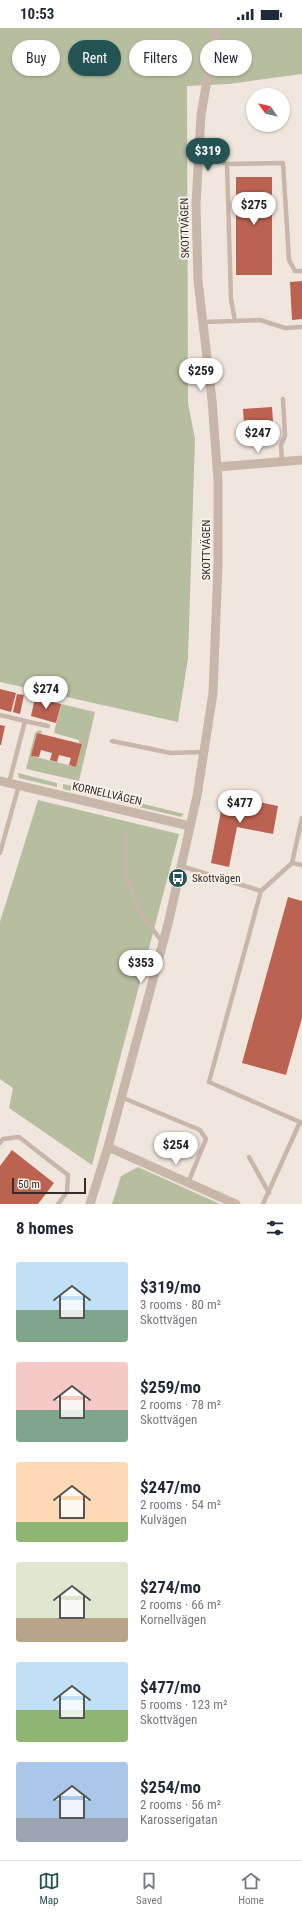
<!DOCTYPE html>
<meta charset="utf-8">
<style>
:root{--surface:#fff;--page:#f2f2f3;--text:#1f2937;--muted:#747a83;--line:#e0e1e3;--accent:#235453}
body{margin:0;font-family:"Roboto Condensed",sans-serif;background:var(--page);color:var(--text);height:100vh;display:flex;flex-direction:column;font-size:15px;white-space:nowrap}
*{box-sizing:border-box;margin:0}
p{font-size:13px;color:var(--muted)}
.icon{flex:none;width:22px;height:22px;fill:none;stroke:currentColor;stroke-width:2;stroke-linecap:round;stroke-linejoin:round}
.map{position:relative;height:1176px;overflow:hidden}
.sheet{display:flex;flex-direction:column;background:var(--surface);flex:1}
.sheet>*{flex:none}
.hud{position:absolute;left:12px;top:12px;width:278px;height:36px;display:flex;gap:8px}
.needle{width:26px;rotate:304deg}
.tools{position:absolute;left:246px;top:60px;display:grid;gap:8px}
.tools a{display:grid;place-items:center;width:44px;height:44px;border-radius:50%;background:var(--surface);box-shadow:0 1px 3px #0004;font-size:20px}
.scale{position:absolute;left:12px;bottom:10px;width:74px;box-sizing:border-box;padding-left:4px;border:2px solid #362c2a;border-top:0;font-size:11px;line-height:14px;white-space:nowrap;color:#362c2a;-webkit-text-stroke:3px #f8f1ea;paint-order:stroke}
.price{position:absolute;translate:-50% -34px;padding:0 9px;border-radius:14px;background:#fff;color:#222;font-size:13px;line-height:26px;filter:drop-shadow(0 1px 2px #0008)}
.price::after{content:'';position:absolute;left:50%;top:24px;width:12px;height:9px;margin-left:-6px;background:inherit;clip-path:polygon(0 0,100% 0,50% 100%)}
.price.selected{background:var(--accent);color:#fff}
ul{padding:0;list-style:none}
li{display:flex;align-items:center;gap:12px;height:100px;padding:0 16px}
li span{display:grid;place-items:center;flex:none;width:112px;height:80px;border-radius:4px;color:#555}
li>.icon{margin-inline-start:auto}
span .icon{width:48px;height:48px;fill:#fffc;stroke-width:1}
li b{font-size:17px}
h2{display:flex;justify-content:space-between;align-items:center;height:48px;padding:0 16px;font-size:17px}
.pill{padding:0 14px;border-radius:18px;background:var(--surface);box-shadow:0 1px 3px #0004;font-size:14px;line-height:36px}
.pill.selected{background:var(--accent);color:#fff}
.status{display:flex;justify-content:space-between;align-items:center;height:28px;padding:0 20px;background:var(--surface);direction:ltr}
.status svg{height:11px;fill:currentColor}
.dock{display:flex;justify-content:space-around;align-items:center;height:56px;border-top:1px solid var(--line);background:var(--surface);font-size:11px;color:var(--muted)}
.dock a{display:grid;justify-items:center;gap:2px}
.dock .selected{color:var(--accent)}
.map>svg:first-child{display:block}
.green{fill:#b6be9f}
.building{fill:#bb6251}
.lines{fill:none;stroke-linecap:round;stroke-linejoin:round}
.lane{stroke:#c8b6ab;stroke-width:4.5}
.street{stroke:#c8b6ab;stroke-width:9}
.labels{text-anchor:middle;dominant-baseline:central;stroke-width:4;stroke-linejoin:round;paint-order:stroke}
.street-label{font-size:11px;fill:#362c2a;stroke:#f8f1ea}
.poi-label{font-size:11px;fill:#362c2a;stroke:#f8f1ea;text-anchor:start}
</style>
<div class="status"><b>10:53</b><svg viewBox="0 0 49 12"><path d="M0 12V9h3v3zM5 12V6h3v6zM10 12V3h3v9zM15 12V0h3v12zM26 1h20v11H26zM47 4h2v5h-2z"/></svg></div>
<div class="map">
<svg width="302" height="1176" viewBox="0 0 302 1176">
<rect width="100%" height="100%" fill="#f0e6de"/>
<path class="green" d="M0,0H302V46L229,56L187,58L188,375L195,411L188,630L178,694L0,654Z
M61,676L95,684L79,753L26,741L35,705L39,702L42,703L41,706L37,705L32,728L76,739L82,716L79,715V712L54,705Z
M18,745L57,755V759L19,750Z
M63,756L68,757L184,786L181,789L63,761Z
M38,772L179,806L92,1137L9,1080L13,1060L0,1051V894Z
M138,1139L220,1176H112L121,1148Z"/>
<path class="building" d="M236,149H272V247H236Z
M302,253V291L292,292L290,254Z
M272,379L274,408L245,410L243,381Z
M0,661L16,665L11,684L0,681Z
M17,666L24,667L20,686L13,684Z
M35,670L61,676L56,695L31,688Z
M0,697L5,698L1,717H0Z
M37,705L82,716L76,739L69,737L71,730L59,727L57,734L50,732L52,725L41,722L39,729L31,728Z
M224,767L278,778L273,806L237,799L229,839L211,835Z
M288,869L302,873V990L286,1047L242,1035Z
M12,1122L54,1155L38,1176H0V1138Z"/>
<g class="lines">
<path class="lane" d="M198,132H217L227,136
M235,293L231,271L227,136L283,135L289,232L295,243H302
M204,294L260,292L285,300L302,299
M282,435L281,417L285,408L283,371
M0,687L25,693L9,755
M25,693L48,698
M112,713L171,725L204,724
M126,806V849L139,883L163,915
M0,825L19,757
M292,835L302,790
M302,837L292,835L261,863L209,1054L302,1095
M181,838L261,863
M121,1069L200,1102L206,1111L188,1155
M0,1115L3,1111L19,1109L68,1147L67,1164L58,1176
M249,1129L269,1165
M263,1176L300,1094"/>
<path class="street" d="M217,439L302,432
M0,753L190,798
M108,1119L236,1176
M90,1176L108,1119L168,896L197,768L213,665L218,537V452L212,372L198,253L196,176L201,87L216,0"/>
</g>
<defs>
<symbol id="bus-disc" viewBox="-11 -11 22 22"><circle r="9.5" fill="#235453" stroke="#f8f1ea"/><path d="M-5-6H5V4H4V6H2V4H-2V6H-4V4H-5ZM-3.5-4V0h7V-4ZM-3.5 1.2v1.5H-2V1.2ZM2 1.2v1.5H3.5V1.2Z" fill="#fff"/></symbol>
</defs>
<g fill-rule="evenodd">
<use href="#bus-disc" x="167" y="839" width="22" height="22"/>
</g>
<g class="labels">
<g class="street-label">
<text transform="translate(185 200) rotate(-91)">SKOTTVÄGEN</text>
<text transform="translate(206 522) rotate(-90)">SKOTTVÄGEN</text>
<text transform="translate(107 766) rotate(13)">KORNELLVÄGEN</text>
</g>
<g class="poi-label">
<text x="192" y="850">Skottvägen</text>
</g>
</g>
</svg>
<div class="tools">
<a><svg class="needle" viewBox="-14 -14 28 28"><path d="M0-13l5 13h-10z" fill="#e53935"/><path d="M0 13l5-13h-10z" fill="#747a83"/></svg></a>
</div>
<div class="scale">50 m</div>
<b class="price selected" style="left:208px;top:144px">$319</b>
<b class="price" style="left:254px;top:198px">$275</b>
<b class="price" style="left:201px;top:364px">$259</b>
<b class="price" style="left:258px;top:426px">$247</b>
<b class="price" style="left:46px;top:682px">$274</b>
<b class="price" style="left:240px;top:796px">$477</b>
<b class="price" style="left:141px;top:956px">$353</b>
<b class="price" style="left:176px;top:1138px">$254</b>
<div class="hud">
<a class="pill">Buy</a>
<a class="pill selected">Rent</a>
<a class="pill">Filters</a>
<a class="pill">New</a>
</div>
</div>
<section class="sheet">
<h2>8 homes<svg class="icon" aria-label="filters" viewBox="0 0 24 24"><path d="M4 7h16M4 17h16"/><circle cx="9" cy="7" r="2"/><circle cx="15" cy="17" r="2"/></svg></h2>
<ul>
<li><span style="background:linear-gradient(#bfe0f5 60%,#7fa58c 0)"><svg class="icon" aria-label="home" viewBox="0 0 24 24"><path d="M3 11l9-7 9 7M6 9v11h12V9"/></svg></span><div><b>$319/mo</b><p>3 rooms · 80 m²</p><p>Skottvägen</p></div></li>
<li><span style="background:linear-gradient(#f6c9c9 60%,#7fa58c 0)"><svg class="icon" aria-label="home" viewBox="0 0 24 24"><path d="M3 11l9-7 9 7M6 9v11h12V9"/></svg></span><div><b>$259/mo</b><p>2 rooms · 78 m²</p><p>Skottvägen</p></div></li>
<li><span style="background:linear-gradient(#ffd9b3 75%,#8fb573 0)"><svg class="icon" aria-label="home" viewBox="0 0 24 24"><path d="M3 11l9-7 9 7M6 9v11h12V9"/></svg></span><div><b>$247/mo</b><p>2 rooms · 54 m²</p><p>Kulvägen</p></div></li>
<li><span style="background:linear-gradient(#dfe7d0 70%,#b9a48a 0)"><svg class="icon" aria-label="home" viewBox="0 0 24 24"><path d="M3 11l9-7 9 7M6 9v11h12V9"/></svg></span><div><b>$274/mo</b><p>2 rooms · 66 m²</p><p>Kornellvägen</p></div></li>
<li><span style="background:linear-gradient(#bfe0f5 60%,#8fb573 0)"><svg class="icon" aria-label="home" viewBox="0 0 24 24"><path d="M3 11l9-7 9 7M6 9v11h12V9"/></svg></span><div><b>$477/mo</b><p>5 rooms · 123 m²</p><p>Skottvägen</p></div></li>
<li><span style="background:linear-gradient(#a9c7e8 70%,#9aa5b1 0)"><svg class="icon" aria-label="home" viewBox="0 0 24 24"><path d="M3 11l9-7 9 7M6 9v11h12V9"/></svg></span><div><b>$254/mo</b><p>2 rooms · 56 m²</p><p>Karosserigatan</p></div></li>
</ul>
</section>
<nav class="dock">
<a class="selected"><svg class="icon" aria-label="map" viewBox="0 0 24 24"><path d="M3 6l6-2 6 2 6-2v14l-6 2-6-2-6 2zM9 4v14M15 6v14"/></svg>Map</a>
<a><svg class="icon" aria-label="saved" viewBox="0 0 24 24"><path d="M7 4h10v16l-5-4-5 4z"/></svg>Saved</a>
<a><svg class="icon" aria-label="home" viewBox="0 0 24 24"><path d="M3 11l9-7 9 7M6 9v11h12V9"/></svg>Home</a>
</nav>
